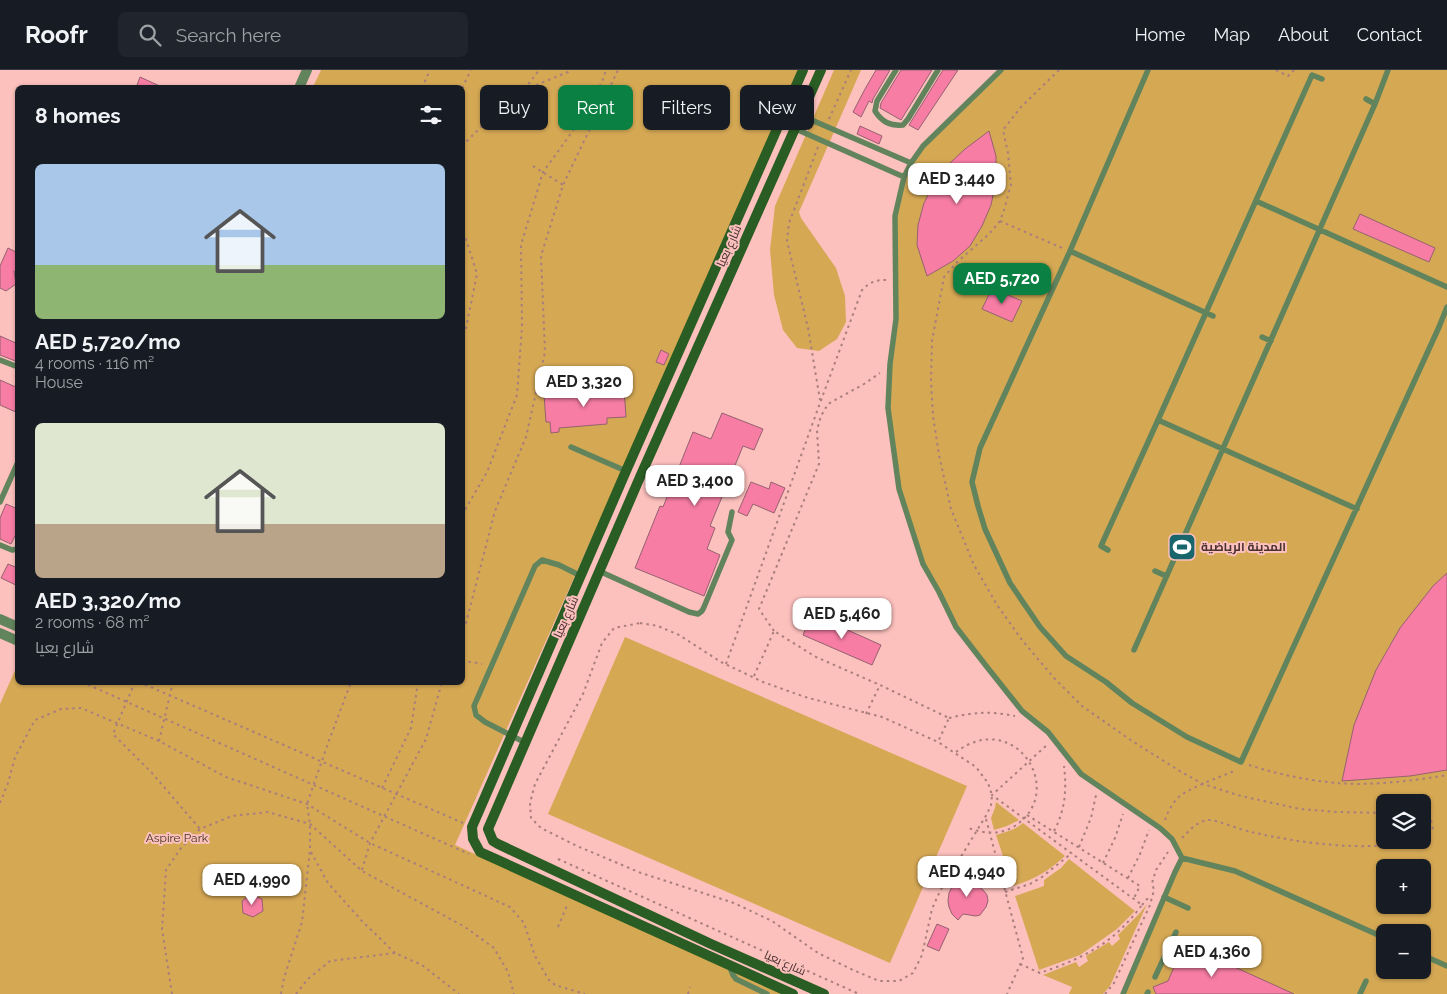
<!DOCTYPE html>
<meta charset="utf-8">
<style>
:root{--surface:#171b24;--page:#20242c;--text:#f1f3f6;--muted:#9ea1a6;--line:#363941;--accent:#0b8043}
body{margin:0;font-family:Raleway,Cairo,sans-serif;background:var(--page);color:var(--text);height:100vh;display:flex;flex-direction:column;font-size:19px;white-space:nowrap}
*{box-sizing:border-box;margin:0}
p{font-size:16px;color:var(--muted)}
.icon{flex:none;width:28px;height:28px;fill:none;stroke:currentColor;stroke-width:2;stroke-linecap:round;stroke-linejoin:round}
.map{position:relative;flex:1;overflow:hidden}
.sheet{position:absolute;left:15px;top:15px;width:450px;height:600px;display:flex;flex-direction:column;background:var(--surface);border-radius:8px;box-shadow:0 1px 4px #0004}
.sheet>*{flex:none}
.top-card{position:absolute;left:480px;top:15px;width:475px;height:45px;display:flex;gap:10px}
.fabs{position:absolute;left:1376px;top:724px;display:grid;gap:10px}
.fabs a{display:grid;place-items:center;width:55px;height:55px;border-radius:8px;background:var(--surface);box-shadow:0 1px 4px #0004;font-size:25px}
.price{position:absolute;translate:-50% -42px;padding:0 11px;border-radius:10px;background:#fff;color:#222;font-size:16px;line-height:32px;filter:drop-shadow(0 1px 2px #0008)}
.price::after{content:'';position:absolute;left:50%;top:30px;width:15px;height:11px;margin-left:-8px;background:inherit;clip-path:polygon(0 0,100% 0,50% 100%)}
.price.active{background:var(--accent);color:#fff}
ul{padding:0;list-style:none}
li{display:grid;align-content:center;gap:10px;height:265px;padding:0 20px}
li span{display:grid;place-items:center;height:155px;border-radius:8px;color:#555}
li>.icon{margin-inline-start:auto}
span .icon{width:90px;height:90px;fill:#fffc;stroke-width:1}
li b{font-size:21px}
h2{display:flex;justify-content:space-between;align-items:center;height:60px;padding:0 20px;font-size:21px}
.chip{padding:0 18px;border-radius:8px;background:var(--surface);box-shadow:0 1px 4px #0004;font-size:18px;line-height:45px}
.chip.active{background:var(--accent);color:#fff}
header{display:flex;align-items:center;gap:30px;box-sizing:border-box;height:70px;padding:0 25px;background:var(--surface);border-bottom:1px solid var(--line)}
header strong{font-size:24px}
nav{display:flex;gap:28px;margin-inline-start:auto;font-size:18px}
.search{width:350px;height:45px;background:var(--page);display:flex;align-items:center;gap:12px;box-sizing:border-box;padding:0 18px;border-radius:8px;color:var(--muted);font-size:19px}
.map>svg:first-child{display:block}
.green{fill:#d5a854;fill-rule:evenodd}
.building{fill:#f77da4;stroke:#956170}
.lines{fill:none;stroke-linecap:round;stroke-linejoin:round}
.path{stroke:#a97e7c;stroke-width:2;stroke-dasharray:2.5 4;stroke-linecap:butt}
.lane{stroke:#62845d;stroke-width:5.5}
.street{stroke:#62845d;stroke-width:10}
.secondary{stroke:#2a5d23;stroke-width:10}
.labels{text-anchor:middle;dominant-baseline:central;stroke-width:4;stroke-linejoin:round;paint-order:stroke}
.street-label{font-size:12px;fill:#493130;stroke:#fcc0bd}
.poi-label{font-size:12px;font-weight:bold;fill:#493130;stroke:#fcc0bd;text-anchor:start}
.park-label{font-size:12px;fill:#423622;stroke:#fcc0bd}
</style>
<header>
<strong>Roofr</strong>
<div class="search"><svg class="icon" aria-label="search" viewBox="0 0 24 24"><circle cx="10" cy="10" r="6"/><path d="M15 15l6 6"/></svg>Search here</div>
<nav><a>Home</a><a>Map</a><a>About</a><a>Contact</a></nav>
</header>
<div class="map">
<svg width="1447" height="924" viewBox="0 0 1447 924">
<rect width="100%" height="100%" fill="#fcc0bd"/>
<path class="green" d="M321,0H800L455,775L782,924H0V634L17,596L18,612H462V18L313,17Z
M834,0H861L799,142L801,148L836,198L845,226L846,252L837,269L819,281L797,278L783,260L774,225L770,180L775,136Z
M1001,0H1447V924H1123L1182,788L1172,769L1081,704L1048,662L1022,641L956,557L923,494L899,419L888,338L896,249L895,146L904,107L923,76ZM1385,732H1422V770H1385ZM1385,798H1422V835H1385ZM1385,862H1422V900H1385Z
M625,567L967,716L890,893L548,744Z
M996,732L1019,750L1007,756L994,760L991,748L995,738Z
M1023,753L1065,786C1049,801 1033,810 1013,816L996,765C1006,762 1015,760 1023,753Z
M1069,789L1135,841L1117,859L1080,885L1039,900L1015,826L1044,816V810L1061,798Z
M1147,834L1110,916L1103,924H1069L1072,917L1043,905L1076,892L1079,897L1088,891L1086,886L1109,872L1112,876L1120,869L1118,865L1140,843Z"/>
<path class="building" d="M876,0H890L873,29L872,33L869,31L861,47L853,42L865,19Z
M901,0H932L901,50L880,38L881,33Z
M943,0H958L918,60L909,55Z
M140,7L164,18H136Z
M860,56L882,66L879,74L857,64Z
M989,61L996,86V111L991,135L982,156L970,176L953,191L927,206L917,175L918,155L924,133L935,111L950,93L965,79Z
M1360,144L1435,178L1429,192L1353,159Z
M8,178L18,183V202L14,201L16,214L6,221L0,218V196Z
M992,218L1022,231L1012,252L982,239Z
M0,266L18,274V292L0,285Z
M661,280L669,284L664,295L656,292Z
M0,310L18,318V343L0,335Z
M624,318L626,347L607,348V354L559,358V362L551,363L550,352H546L544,324Z
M722,343L763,359L754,380L743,376L710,456L715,458L707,479L720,485L704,526L635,498L660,436L663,437L693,362L711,369Z
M751,412L769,419L771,412L785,418L774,443L753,434L747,446L738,442Z
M6,434L18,439V460L11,474L0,469V448Z
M8,494L18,498V516L1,508Z
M1447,503V700L1410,706L1342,711L1354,655L1376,600L1400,558L1433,516Z
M812,544L881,575L872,595L803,565Z
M978,806L976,814L983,820L987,825L988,831L986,837L980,845L976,846L963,844L958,850L952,844L949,837L948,831L949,823L952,817L959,810L968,807Z
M251,824L262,829L263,841L253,847L243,843L242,831Z
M937,854L949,859L939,881L927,876Z
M1184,874L1294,924H1156L1153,917L1168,911Z"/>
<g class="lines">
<path class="path" d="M1059,0L1021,37L1003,60L1008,83L1011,115L1004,140L1000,151L989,164L956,193L944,207L932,271L931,311L933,346L939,385L951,439L974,495L997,535L1022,570L1054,608L1082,636L1132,671L1183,703L1203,714L1241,726L1300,739L1338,742L1385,743
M1276,0L1288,6L1294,0
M422,18L430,0
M462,18L471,0
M524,20L568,2L570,0
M829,49L851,0
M462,76L500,38L524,20L539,0
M818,77L789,153L787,171L808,258L820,330
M533,96L563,115
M1000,151L1062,178
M462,163L466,169L477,204L466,258L462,260
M462,445L487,402L517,325L522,257L521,175L543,102L575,58L602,12L606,0
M640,553L658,556L679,565L721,592L763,612L805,627L882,647L938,672L976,697L988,713L992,725L991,735L987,744L940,821L932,839L922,885L913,903L899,911H879L853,900L818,883L772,851L734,833L641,803L577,776L541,758L531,748L530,733L535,714L583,624L602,573L614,558Z
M462,559L466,553L495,441L526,367L545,282L541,186L563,115L618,0
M774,561L759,539L819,394L817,360L821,346L828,334L864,314L880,303
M462,591L478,593L482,594
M726,594L820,333L862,220C870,212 875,210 886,210
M754,606L774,561L816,587L880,615
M82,612L469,784
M135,612L113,664L152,703L200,759
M139,612L463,753
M866,644L880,615L949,648L938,672
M949,648C975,642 989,641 1015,646
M159,671L173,612
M956,682C1016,637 1069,724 1013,757C998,766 981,763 966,757
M1249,695C1277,704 1306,710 1336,713C1370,716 1413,711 1447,705
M382,718L411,658L418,612
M0,733L8,713L15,687L35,650L61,639L81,638L159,671L226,707L307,734L370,773L510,837L524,853L535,886L549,910L555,915L585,924
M1422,741L1431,750L1433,760L1422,769
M1027,745L1140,816L1134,828
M986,749L1023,888L1007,924
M1165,750C1168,741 1173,732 1180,726C1192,717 1217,708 1232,702L1235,699
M1054,761C1065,741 1067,719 1064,696
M1182,768C1190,760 1198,750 1210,750C1220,751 1240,760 1251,762C1300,773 1368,783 1417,770
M1079,777L1091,748L1096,725
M311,782L328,813L362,851L395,883
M558,789L859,924
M1103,793L1115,768L1123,744
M362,800L370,773L426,669L442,612
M1128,808L1140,784L1149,760
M1005,822L1030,814L1042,807L1072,783
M1142,835L1147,829H1150
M558,857L568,833
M1020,894L1040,903C1069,893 1099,881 1122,858C1129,851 1136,843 1142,835L992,725L1048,674
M172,924L162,859L166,800L181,778L200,759L232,746L268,742L310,754L362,801L465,857L494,878L508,902L514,924
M281,924L284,908L302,852L310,780V754L307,734L327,676L351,612
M296,924L308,909L330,891L395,883L422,895L459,924
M688,924L690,917
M1105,924L1114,913L1150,835L1154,820L1152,813L1156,800L1168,782"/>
<path class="lane" d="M896,0L877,31L875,41C882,52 890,56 903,55L908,49L938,0
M1001,0L923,76L911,93L904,107L895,146L896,249L890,294L888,338L899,419L923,494L939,522L956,557L987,597L1022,641L1048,662L1081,704L1160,758L1172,769L1182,788L1175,802L1123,924
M1148,0L1070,181L980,378L972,412L978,436L985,459L1010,513L1040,557L1066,586L1106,612L1132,633L1187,667L1241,692L1439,257L1447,237
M1366,29L1375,34
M786,39L911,93
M780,52L904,107
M1256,131L1447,217
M1070,181L1213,246
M1262,267L1271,271
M0,290L18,297
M1158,350L1357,439
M571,377L626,401
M0,432L18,392
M0,475L12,480L18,479
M1108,480L1101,476L1158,350L1312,5L1322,9
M599,501L689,542L698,544L702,541L704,537L732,470L728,462L732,442
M1155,501L1166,506
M1134,580L1375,34L1388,0
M524,672L485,652L476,645L474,636L535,496L542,490L559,495L581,506
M1182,788L1235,801L1385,868
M1164,827L1188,838
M1422,885L1447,896
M729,895L733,905L736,909L767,924
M1155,907L1176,862
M1147,924L1148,922
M1360,924L1366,911"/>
<path class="street" d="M299,18L307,0
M0,549L18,557
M0,563L18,571"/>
<path class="secondary" d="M821,0L640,407L488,759L493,771L498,774L711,874L824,924
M793,924L480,782L473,769L472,757L626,401L803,0"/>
</g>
<defs>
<symbol id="stadium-square" viewBox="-11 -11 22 22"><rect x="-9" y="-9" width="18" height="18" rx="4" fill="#18666b" stroke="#fcc0bd"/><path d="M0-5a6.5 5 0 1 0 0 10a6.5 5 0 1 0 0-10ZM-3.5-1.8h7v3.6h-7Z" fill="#fff"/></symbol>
</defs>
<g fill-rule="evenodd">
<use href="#stadium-square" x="1166" y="461" width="32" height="32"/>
</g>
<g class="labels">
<g class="street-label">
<text transform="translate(729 176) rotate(-66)">شارع بعيا</text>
<text transform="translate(566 547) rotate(-66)">شارع بعيا</text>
<text transform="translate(785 893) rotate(24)">شارع بعيا</text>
</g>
<g class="poi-label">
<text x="1201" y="477">المدينة الرياضية</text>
</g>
<g class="park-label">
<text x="177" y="768">Aspire Park</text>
</g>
</g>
</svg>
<div class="fabs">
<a><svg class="icon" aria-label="layers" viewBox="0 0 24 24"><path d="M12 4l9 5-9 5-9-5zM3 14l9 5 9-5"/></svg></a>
<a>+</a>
<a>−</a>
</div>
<b class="price" style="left:957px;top:135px">AED 3,440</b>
<b class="price active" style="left:1002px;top:235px">AED 5,720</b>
<b class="price" style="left:584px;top:338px">AED 3,320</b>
<b class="price" style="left:695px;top:437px">AED 3,400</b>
<b class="price" style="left:842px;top:570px">AED 5,460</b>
<b class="price" style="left:967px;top:828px">AED 4,940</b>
<b class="price" style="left:252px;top:836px">AED 4,990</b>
<b class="price" style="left:1212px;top:908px">AED 4,360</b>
<div class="top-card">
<a class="chip">Buy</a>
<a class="chip active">Rent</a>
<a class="chip">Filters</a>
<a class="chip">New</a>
</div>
<section class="sheet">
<h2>8 homes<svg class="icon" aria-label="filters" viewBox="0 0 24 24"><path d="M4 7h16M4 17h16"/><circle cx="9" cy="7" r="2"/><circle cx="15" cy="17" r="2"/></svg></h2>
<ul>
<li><span style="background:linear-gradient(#a9c7e8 65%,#8fb573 0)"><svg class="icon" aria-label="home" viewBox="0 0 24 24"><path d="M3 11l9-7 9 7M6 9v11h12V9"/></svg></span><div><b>AED 5,720/mo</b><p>4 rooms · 116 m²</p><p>House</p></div></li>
<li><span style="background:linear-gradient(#dfe7d0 65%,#b9a48a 0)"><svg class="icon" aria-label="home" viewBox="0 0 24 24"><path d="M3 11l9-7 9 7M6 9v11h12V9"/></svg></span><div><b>AED 3,320/mo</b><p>2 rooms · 68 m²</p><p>شارع بعيا</p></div></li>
</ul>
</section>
</div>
